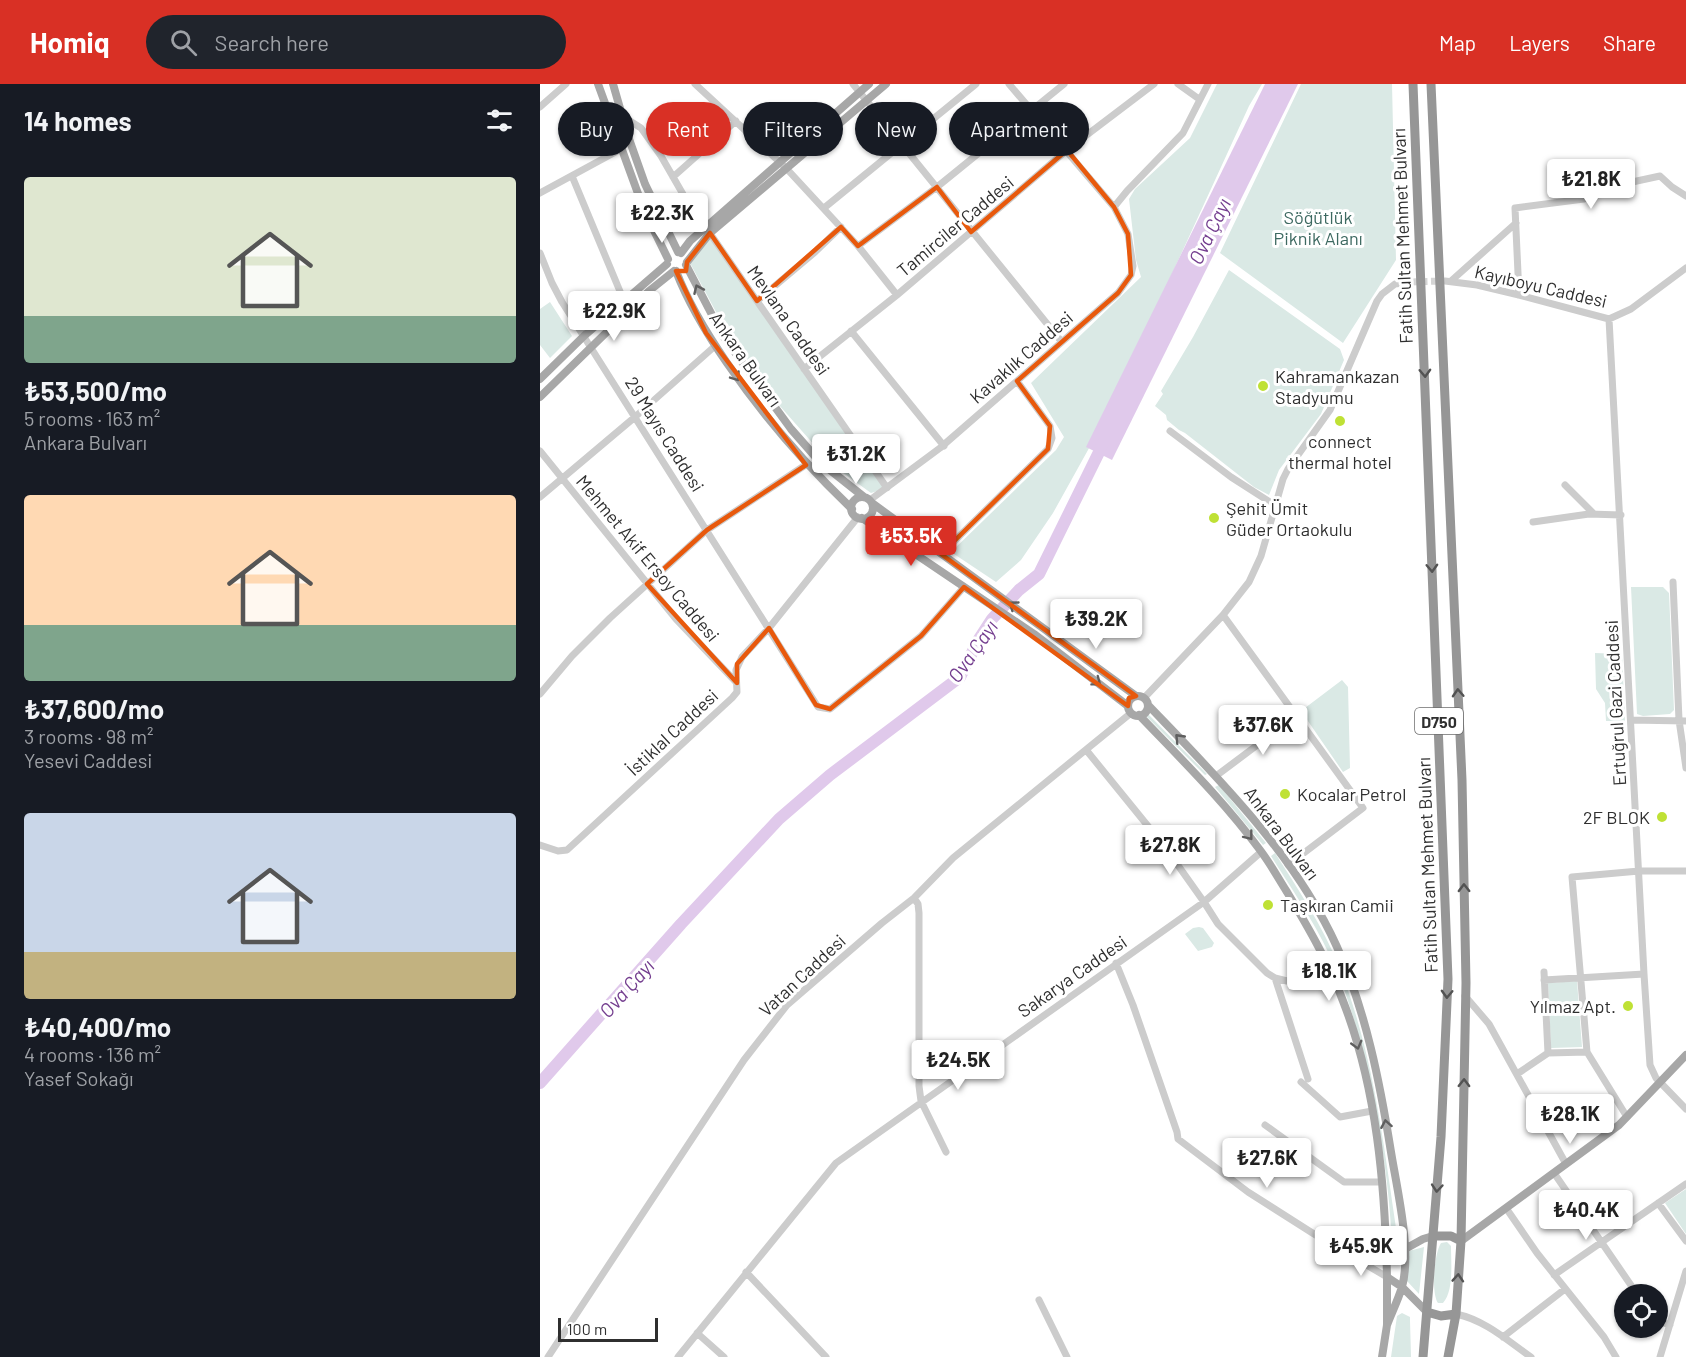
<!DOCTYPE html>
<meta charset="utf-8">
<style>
:root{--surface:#171b24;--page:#20242c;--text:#f1f3f6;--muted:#9ea1a6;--accent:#d93025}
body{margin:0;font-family:Barlow,sans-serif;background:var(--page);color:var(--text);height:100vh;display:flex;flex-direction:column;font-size:22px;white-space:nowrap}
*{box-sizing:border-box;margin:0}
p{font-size:20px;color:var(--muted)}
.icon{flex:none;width:33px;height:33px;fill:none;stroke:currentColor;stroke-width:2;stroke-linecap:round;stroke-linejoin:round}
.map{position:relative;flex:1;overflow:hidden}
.sheet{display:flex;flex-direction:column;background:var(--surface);width:540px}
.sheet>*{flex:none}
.banner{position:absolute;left:18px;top:18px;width:570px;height:54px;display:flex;gap:12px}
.tools{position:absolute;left:1074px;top:1200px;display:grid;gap:12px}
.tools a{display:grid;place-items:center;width:54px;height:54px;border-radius:50%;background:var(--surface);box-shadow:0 2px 4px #0004;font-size:30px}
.scale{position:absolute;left:18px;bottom:15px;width:100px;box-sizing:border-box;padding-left:6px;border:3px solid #2f2f2f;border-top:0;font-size:16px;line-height:21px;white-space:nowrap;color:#2f2f2f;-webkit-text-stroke:4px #fff;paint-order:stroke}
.price{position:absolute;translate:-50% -51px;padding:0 14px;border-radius:6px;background:#fff;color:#222;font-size:20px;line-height:39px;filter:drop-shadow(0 2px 3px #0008)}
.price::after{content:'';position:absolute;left:50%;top:36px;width:18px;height:14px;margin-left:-9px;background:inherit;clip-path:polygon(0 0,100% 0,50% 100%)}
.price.active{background:var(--accent);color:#fff}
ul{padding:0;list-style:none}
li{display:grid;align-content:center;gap:12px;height:318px;padding:0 24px}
li span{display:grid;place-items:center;height:186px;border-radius:6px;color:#555}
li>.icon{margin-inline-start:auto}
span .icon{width:108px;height:108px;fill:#fffc;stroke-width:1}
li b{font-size:26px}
h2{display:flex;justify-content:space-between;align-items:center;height:72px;padding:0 24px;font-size:26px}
.tag{padding:0 21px;border-radius:27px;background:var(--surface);box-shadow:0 2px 4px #0004;font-size:21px;line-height:54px}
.tag.active{background:var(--accent);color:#fff}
header{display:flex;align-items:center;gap:36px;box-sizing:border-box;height:84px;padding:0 30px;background:var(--accent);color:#fff}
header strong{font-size:28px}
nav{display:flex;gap:33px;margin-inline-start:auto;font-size:21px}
.search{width:420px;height:54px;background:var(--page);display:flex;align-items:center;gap:15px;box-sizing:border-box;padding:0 21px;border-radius:33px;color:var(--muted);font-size:22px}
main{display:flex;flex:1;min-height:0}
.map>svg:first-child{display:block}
.green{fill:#dae9e5}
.water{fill:#e0c9eb}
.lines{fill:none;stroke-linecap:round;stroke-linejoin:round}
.river{stroke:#e0c9eb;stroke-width:12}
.minor-tunnel{stroke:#d5d5d5;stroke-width:7;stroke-dasharray:7 3.5;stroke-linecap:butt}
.minor{stroke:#ccc;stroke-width:7}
.major{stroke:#a7a7a7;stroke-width:8}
.highway{stroke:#969696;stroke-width:9}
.oneway{stroke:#5f5f5f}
.oneway2{stroke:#535353}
.marked{fill:none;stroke:#e8590c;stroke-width:4.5;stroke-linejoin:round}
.poi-dot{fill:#bfe135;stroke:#fff;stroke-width:2}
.labels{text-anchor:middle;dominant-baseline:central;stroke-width:6;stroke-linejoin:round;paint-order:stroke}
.shield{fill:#fff;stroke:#6d6d6d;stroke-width:1.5}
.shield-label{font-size:16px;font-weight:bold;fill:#2f2f2f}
.park-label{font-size:18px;fill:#3d6961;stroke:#fff}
.street-label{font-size:18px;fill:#2f2f2f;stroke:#fff}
.poi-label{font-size:18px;fill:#2f2f2f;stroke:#fff;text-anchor:start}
.water-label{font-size:20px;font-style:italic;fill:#743e8f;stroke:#fff}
</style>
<header>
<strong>Homiq</strong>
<div class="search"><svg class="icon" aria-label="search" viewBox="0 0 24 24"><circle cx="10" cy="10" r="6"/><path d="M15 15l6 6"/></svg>Search here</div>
<nav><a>Map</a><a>Layers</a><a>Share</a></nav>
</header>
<main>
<section class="sheet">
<h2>14 homes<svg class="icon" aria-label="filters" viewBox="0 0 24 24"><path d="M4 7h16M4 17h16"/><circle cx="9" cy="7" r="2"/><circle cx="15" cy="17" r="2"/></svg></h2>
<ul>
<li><span style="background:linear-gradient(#dfe7d0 75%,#7fa58c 0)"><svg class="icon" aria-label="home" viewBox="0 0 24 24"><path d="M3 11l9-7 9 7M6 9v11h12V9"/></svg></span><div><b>₺53,500/mo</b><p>5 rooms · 163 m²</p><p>Ankara Bulvarı</p></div></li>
<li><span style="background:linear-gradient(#ffd9b3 70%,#7fa58c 0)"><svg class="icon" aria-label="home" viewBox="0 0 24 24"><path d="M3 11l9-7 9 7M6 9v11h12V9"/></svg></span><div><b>₺37,600/mo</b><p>3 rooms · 98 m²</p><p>Yesevi Caddesi</p></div></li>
<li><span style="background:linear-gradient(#c9d6e8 75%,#c2b280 0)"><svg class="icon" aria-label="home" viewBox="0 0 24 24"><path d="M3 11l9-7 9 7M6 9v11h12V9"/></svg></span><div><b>₺40,400/mo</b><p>4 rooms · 136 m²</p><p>Yasef Sokağı</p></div></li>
</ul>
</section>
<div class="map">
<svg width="1146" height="1273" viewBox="0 0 1146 1273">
<rect width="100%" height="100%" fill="#fff"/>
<path class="green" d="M677,0H722L709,22L598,264L553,357L513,429L481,476L456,498L411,468L516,366L524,353L491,299L601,193L596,176L589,115L595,105L650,54Z
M761,0H852L856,176L803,259L680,169Z
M170,153L347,404L331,409L291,380L239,321L184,243L150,179Z
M689,186L800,265L804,276L781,330L739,386L729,411L714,403L645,349L639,346L627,336L626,331L615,322L623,310L621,307L653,253Z
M10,218L32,252L10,274L0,261V225Z
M1091,503H1123L1129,509L1134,626L1130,630L1103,632L1097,630Z
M1055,569L1082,570L1085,637H1066L1065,619L1056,605Z
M802,596L808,603L810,684L803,688L761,627Z
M608,630L667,690L665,691L606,632Z
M679,701L726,759L723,761L675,703Z
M735,769C758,805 782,841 798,880C835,971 844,1067 859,1163L852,1164C850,1102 840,1043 826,983C817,945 807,906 789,870C773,836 751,804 731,772Z
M659,843L663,844L674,859L672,863L658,867L645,850L653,844Z
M1037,897L1042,963L1011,964L1008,899Z
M1146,1105V1150L1125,1119Z
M907,1158L911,1162C911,1178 914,1207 903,1219H898C891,1209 894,1170 901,1159Z
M884,1163L879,1210L867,1197L869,1167Z
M862,1229L870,1233V1236L871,1273H851L857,1232Z"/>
<path class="water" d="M725,0H758L572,376L546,363Z"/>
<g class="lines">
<path class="river" d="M0,999L141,840L239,735L290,691L420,593L439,555L452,535L479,506L499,490L565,356"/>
<path class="minor-tunnel" d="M870,198L903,197"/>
<path class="minor" d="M155,0L246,84L318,162L357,211
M313,0L521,257
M638,0L659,15
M0,23L26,0
M82,32L101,44L121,72L144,112L347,404
M32,92L84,217
M133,93L196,37
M0,109L81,65
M574,123L587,107L643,49L668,0
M284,124L436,0
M318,162L397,103L524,0
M0,169L12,199L22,218L278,623L290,625L381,552L424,503
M905,197L937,201L979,211L1069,235L1091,225L1146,184
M911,197L976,139
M979,211L975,124L1044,115L1083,100L1120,92L1132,103L1146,112
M217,217L275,168L301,143
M1069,235L1104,890L1110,981L1116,994L1146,1025
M311,247L404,362
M264,285L357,211L527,66L614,0
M630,347L691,393L736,422
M0,367L136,535L196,598
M1025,401L1054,430
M0,413L95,333L175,262
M330,416L400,364L578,209L591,191L593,182L588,150L574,123L469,0
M993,438L1049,430L1081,431
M401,470L508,365L512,354L510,342L477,297
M1133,498L1139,636L1146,684
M683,531L823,724L748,781
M0,610L32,572L70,534L167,446L267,380
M604,614L683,531L709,498L721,472L743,395L748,385L790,326L837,217L842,210L855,200L870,198
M1091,636L1146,637
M547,667L625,763L664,818L678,840L727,889L735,894L747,897L786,877
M676,692L756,632
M0,761L18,767L27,766L192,614L197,608L196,586L202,573L229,544L318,433
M374,814L378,820L379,829V1002L381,1017L406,1068
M576,879L593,921L637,1048L638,1055L708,1108L774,1150L847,1193
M1004,888L1008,969
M735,894L768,995
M1004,896L1104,890
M925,912L949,940L1026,1080
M977,990L1008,969L1047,968
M761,998L800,1033L832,1027
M1087,1033L1047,968L1032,793L1099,787H1146
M725,1041L804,1098H842
M1014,1089L1097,1210
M1118,1119L1146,1157
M966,1124L997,1169L1064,1253L1076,1273
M822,1169L838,1159L845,1150
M808,1171L846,1170
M206,1188L286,1273
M1014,1191L1146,1100
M499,1216L527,1273
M916,1230C945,1236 968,1257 991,1273
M1118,1237L1130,1241
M157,1249L184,1273
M963,1253L1025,1205
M8,1273L204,976L247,921L342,839L374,814L413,774L591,629
M138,1273L296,1079L664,818L721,768
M1120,1273L1146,1187"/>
<path class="major" d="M58,0L104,126L128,175
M73,0L88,52L105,100L138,168
M141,169L150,157L329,0
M147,178L170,149L346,0
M146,181L183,252L251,345L280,378L324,413
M136,187C149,221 167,250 187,279C224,333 265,380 312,425
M0,295L45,251L127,180
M0,313L109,207L134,187
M311 424a11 11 0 1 1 22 0a11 11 0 1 1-22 0Z
M332,419L596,612
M322,434L494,550L588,622
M588 622a10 10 0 1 1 20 0a10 10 0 1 1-20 0Z
M608,621C677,693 755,770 797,863C826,927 840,999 851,1068C857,1105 872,1167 862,1203C858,1216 852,1228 847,1241
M599,631C641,675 684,717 720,766C730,779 738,794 747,808C768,843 789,879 803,917C837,1004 845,1101 847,1193L862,1203L887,1228
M921,1157L1079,1041L1146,971
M846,1170L865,1165L883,1155L893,1152
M842,1273L847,1241V1193"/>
<path class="highway" d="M873,0L908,895L901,1053L883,1273
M891,0L922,696L926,899L921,1157L916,1230L908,1273
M893,1152H911L921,1157
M887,1228L901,1232L916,1230"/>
</g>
<defs><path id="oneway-chevron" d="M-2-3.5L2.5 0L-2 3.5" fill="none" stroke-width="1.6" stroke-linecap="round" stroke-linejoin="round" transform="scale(1.5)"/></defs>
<g class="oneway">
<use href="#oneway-chevron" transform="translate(158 205) rotate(-114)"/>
<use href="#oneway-chevron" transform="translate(196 293) rotate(55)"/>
<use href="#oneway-chevron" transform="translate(473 521) rotate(-144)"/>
<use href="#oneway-chevron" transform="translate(557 598) rotate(37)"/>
<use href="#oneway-chevron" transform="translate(639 654) rotate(-134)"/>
<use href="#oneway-chevron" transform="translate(709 752) rotate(52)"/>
<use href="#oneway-chevron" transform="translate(817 961) rotate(75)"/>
<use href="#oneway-chevron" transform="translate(846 1040) rotate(-100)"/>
</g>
<g class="oneway2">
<use href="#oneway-chevron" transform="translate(885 289) rotate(88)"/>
<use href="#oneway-chevron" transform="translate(892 484) rotate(88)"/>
<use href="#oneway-chevron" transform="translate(918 609) rotate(-93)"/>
<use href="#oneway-chevron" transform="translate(924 804) rotate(-91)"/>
<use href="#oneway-chevron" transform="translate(907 910) rotate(92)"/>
<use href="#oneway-chevron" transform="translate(924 999) rotate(-89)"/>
<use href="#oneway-chevron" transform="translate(897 1104) rotate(95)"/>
<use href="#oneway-chevron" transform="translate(918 1194) rotate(-86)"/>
</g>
<path class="marked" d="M527,66L574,123L588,150L591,191L578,209L477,297L510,342L508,365L401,470L596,612L589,614L588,622L424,503L381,552L290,625L276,621L229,544L197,580V599L107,500L167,446L266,381L166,249L136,187H146L147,178L170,149L217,217L301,143L318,162L397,103L431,148Z"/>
<g class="poi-dot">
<circle cx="723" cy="302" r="6"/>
<circle cx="800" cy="337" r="6"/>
<circle cx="674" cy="434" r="6"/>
<circle cx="745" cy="710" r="6"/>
<circle cx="1122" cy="733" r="6"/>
<circle cx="728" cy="821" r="6"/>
<circle cx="1088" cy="922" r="6"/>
</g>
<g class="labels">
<rect class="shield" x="875" y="624" width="48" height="26" rx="4.5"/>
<g class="shield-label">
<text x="899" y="637">D750</text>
</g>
<g class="park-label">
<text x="778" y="133">Söğütlük<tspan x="778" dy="21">Piknik Alanı</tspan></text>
</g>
<g class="street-label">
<text transform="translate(415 142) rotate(-40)">Tamirciler Caddesi</text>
<text transform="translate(862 152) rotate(-92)">Fatih Sultan Mehmet Bulvarı</text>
<text transform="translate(1001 202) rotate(13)">Kayıboyu Caddesi</text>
<text transform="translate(249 236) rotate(55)">Mevlana Caddesi</text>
<text transform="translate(481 273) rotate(-41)">Kavaklık Caddesi</text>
<text transform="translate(206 275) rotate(55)">Ankara Bulvarı</text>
<text transform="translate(125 350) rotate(58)">29 Mayıs Caddesi</text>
<text transform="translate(108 474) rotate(50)">Mehmet Akif Ersoy Caddesi</text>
<text transform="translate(1075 619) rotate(-93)">Ertuğrul Gazi Caddesi</text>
<text transform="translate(132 648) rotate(-43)">İstiklal Caddesi</text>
<text transform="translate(742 749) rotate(53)">Ankara Bulvarı</text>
<text transform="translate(887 781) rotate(-92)">Fatih Sultan Mehmet Bulvarı</text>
<text transform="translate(262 891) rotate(-43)">Vatan Caddesi</text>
<text transform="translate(532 892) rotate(-35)">Sakarya Caddesi</text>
</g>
<g class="poi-label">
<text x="735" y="292">Kahramankazan<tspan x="735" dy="21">Stadyumu</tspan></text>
<text x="800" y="357" text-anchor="middle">connect<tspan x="800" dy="21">thermal hotel</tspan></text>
<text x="686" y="424">Şehit Ümit<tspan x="686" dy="21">Güder Ortaokulu</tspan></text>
<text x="757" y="710">Kocalar Petrol</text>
<text x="1110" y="733" text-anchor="end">2F BLOK</text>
<text x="740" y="821">Taşkıran Camii</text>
<text x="1076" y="922" text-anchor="end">Yılmaz Apt.</text>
</g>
<g class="water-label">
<text transform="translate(669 147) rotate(-64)">Ova Çayı</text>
<text transform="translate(432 567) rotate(-55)">Ova Çayı</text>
<text transform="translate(86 904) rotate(-48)">Ova Çayı</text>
</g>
</g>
</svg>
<div class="tools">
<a><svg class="icon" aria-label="locate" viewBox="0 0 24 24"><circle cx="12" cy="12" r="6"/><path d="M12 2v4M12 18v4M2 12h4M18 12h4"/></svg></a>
</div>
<div class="scale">100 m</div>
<b class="price" style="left:1051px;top:126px">₺21.8K</b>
<b class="price" style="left:122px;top:160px">₺22.3K</b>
<b class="price" style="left:74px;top:258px">₺22.9K</b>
<b class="price" style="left:316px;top:401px">₺31.2K</b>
<b class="price active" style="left:371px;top:483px">₺53.5K</b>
<b class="price" style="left:556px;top:566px">₺39.2K</b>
<b class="price" style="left:723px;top:672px">₺37.6K</b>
<b class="price" style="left:630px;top:792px">₺27.8K</b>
<b class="price" style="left:789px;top:918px">₺18.1K</b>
<b class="price" style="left:418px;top:1007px">₺24.5K</b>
<b class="price" style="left:1030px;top:1061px">₺28.1K</b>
<b class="price" style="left:727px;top:1105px">₺27.6K</b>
<b class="price" style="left:1046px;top:1157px">₺40.4K</b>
<b class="price" style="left:821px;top:1193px">₺45.9K</b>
<div class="banner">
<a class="tag">Buy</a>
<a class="tag active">Rent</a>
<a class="tag">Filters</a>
<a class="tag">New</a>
<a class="tag">Apartment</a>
</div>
</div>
</main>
